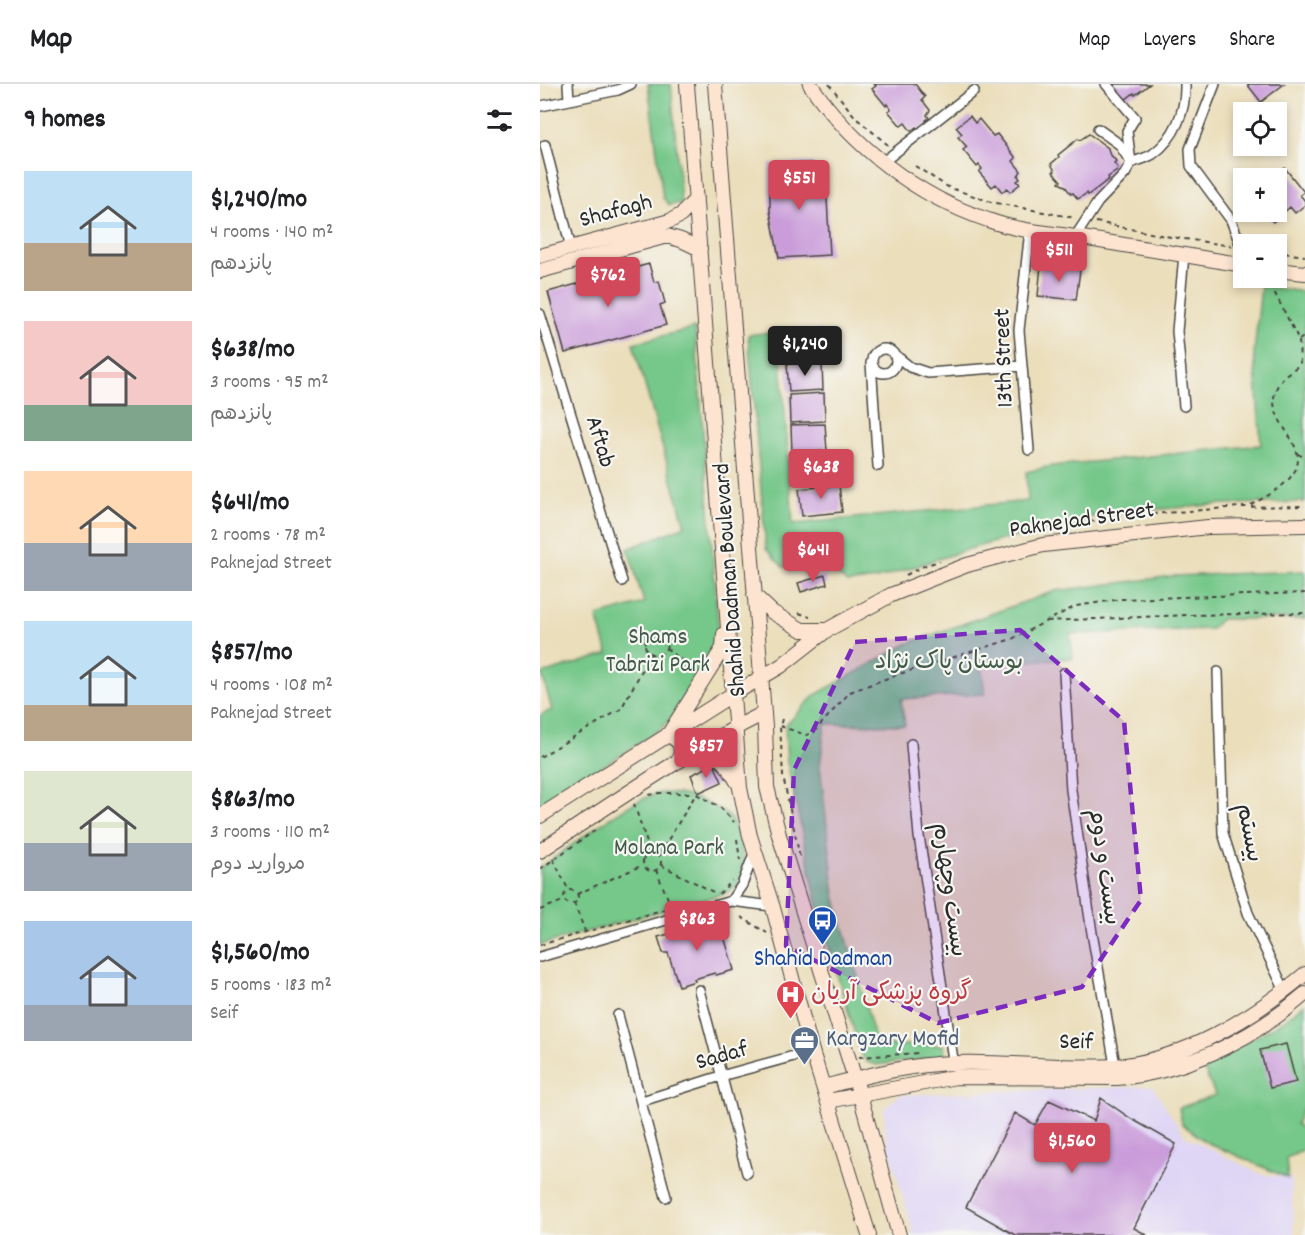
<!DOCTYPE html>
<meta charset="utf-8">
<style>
:root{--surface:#fff;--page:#f2f2f2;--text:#202124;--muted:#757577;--line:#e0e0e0;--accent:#d1495b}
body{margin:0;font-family:Dekko,"Playpen Sans Arabic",sans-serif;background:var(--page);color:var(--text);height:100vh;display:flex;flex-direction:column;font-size:22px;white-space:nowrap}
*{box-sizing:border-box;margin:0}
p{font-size:20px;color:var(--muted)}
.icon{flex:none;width:33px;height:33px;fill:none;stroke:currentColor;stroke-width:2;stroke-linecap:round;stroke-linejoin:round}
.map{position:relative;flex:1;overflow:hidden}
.details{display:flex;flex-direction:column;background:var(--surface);width:540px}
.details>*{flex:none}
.tools{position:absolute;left:693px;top:18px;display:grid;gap:12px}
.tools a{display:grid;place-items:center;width:54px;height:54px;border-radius:0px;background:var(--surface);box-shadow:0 3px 9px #0003;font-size:30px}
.price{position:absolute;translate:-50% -51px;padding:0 14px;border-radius:6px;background:var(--accent);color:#fff;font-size:20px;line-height:39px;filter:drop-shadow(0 2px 3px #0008)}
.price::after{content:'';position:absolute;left:50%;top:36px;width:18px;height:14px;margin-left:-9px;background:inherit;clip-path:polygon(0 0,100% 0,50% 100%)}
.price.active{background:#222;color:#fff}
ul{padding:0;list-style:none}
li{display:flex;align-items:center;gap:18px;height:150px;padding:0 24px}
li span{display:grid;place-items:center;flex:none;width:168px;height:120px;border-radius:0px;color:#555}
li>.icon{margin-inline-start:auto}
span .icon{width:72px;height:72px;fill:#fffc;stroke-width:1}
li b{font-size:26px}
h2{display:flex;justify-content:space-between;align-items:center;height:72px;padding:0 24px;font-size:26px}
header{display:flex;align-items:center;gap:36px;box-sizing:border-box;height:84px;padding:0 30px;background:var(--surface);border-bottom:2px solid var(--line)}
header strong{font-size:28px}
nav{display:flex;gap:33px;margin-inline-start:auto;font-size:21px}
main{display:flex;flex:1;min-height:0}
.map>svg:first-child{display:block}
.built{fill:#dfd5f5}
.green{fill:#76c78a;stroke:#50795a;stroke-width:1.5}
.building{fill:#ca9dda}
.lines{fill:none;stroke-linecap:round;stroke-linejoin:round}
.street-casing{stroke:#484641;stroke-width:12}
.secondary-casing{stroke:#484641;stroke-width:16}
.path{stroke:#484641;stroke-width:2;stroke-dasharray:4.5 4.5;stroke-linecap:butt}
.street{stroke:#fff;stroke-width:9}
.secondary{stroke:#fde4d1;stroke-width:14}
.marked{fill:#7b2cbf;fill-opacity:0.2;stroke:#7b2cbf;stroke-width:4.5;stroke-dasharray:12 8;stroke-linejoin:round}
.labels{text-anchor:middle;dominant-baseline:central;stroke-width:4.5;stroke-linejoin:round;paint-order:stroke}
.street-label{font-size:24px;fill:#2b2b2b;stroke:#f6f6f2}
.park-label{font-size:24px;fill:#425a48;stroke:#f6f6f2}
.transit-label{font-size:24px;fill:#164399;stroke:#f6f6f2}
.health-label{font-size:24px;fill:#be3a42;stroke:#f6f6f2;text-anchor:start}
.service-label{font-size:24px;fill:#4e5e75;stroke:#f6f6f2;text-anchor:start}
</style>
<header>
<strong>Map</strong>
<nav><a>Map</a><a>Layers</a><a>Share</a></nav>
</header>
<main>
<section class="details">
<h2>9 homes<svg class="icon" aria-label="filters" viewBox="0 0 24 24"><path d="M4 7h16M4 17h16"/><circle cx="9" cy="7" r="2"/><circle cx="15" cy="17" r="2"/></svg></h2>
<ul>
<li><span style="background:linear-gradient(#bfe0f5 60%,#b9a48a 0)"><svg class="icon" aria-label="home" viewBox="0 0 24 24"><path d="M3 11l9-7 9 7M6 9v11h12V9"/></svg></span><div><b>$1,240/mo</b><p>4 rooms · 140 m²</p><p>پانزدهم</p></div></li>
<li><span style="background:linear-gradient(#f6c9c9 70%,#7fa58c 0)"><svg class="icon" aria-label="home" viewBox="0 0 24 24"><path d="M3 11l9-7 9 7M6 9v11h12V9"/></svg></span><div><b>$638/mo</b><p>3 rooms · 95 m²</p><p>پانزدهم</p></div></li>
<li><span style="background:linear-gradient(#ffd9b3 60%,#9aa5b1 0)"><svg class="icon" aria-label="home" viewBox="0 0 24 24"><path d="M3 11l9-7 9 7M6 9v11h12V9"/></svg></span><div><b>$641/mo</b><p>2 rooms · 78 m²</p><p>Paknejad Street</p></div></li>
<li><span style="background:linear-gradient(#bfe0f5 70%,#b9a48a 0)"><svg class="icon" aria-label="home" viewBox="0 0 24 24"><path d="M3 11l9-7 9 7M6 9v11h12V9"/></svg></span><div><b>$857/mo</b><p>4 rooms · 108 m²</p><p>Paknejad Street</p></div></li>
<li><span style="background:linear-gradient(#dfe7d0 60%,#9aa5b1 0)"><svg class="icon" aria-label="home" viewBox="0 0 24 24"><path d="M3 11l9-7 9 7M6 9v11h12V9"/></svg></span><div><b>$863/mo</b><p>3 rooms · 110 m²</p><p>مروارید دوم</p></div></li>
<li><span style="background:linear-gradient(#a9c7e8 70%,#9aa5b1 0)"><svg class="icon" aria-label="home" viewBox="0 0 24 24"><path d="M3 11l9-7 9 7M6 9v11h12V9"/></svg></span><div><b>$1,560/mo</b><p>5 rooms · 183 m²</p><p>Seif</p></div></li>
</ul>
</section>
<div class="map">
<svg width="765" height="1151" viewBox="0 0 765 1151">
<rect width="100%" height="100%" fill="#f6f6f2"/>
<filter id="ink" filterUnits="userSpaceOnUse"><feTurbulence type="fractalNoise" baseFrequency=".0167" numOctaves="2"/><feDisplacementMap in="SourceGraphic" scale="12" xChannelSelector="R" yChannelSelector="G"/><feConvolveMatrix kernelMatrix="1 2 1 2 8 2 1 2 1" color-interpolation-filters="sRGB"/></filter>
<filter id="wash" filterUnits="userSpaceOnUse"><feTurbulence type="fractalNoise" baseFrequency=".008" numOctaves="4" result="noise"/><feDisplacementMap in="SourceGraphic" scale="24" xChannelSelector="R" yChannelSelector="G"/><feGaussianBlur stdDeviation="1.35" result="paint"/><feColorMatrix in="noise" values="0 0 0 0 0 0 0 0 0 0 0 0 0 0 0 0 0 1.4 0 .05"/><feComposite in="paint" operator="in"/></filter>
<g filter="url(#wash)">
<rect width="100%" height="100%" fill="#ebdebb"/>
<path class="built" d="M612,1002L645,1052L720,1090L751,1094L754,1151H374L347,1058L344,1024L360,1011Z"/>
<path class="green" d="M108,0H131L141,119L129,121L123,114Z
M721,202L765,208V418L685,420L560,430L531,441L465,455L429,465L337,495L307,499L289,483L273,487L243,483L226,465L208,251L239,247L253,440L488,417L486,388L512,382L721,361L714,269Z
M155,244L179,554L171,575L134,632L120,645L98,660L0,722V631L12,626L2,590L68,570L57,532L104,519L88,465L145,442L93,259Z
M765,487V535H681L671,545L530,550L533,574L441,580L445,610L361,615L365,641L285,640L280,682L295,812L337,961H403L406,972L337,981L327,978L321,970L281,837L247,678L245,642L275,611L367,560L515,507L634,492Z
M120,709C141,708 160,714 178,725C181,728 187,730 189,733C201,747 208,786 198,801C195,805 190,807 186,809L0,861V784C28,765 89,714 120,709Z
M765,920V1019L756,1040L765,1047V1066L746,1074L748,1094L666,1058L642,1040L639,1024L675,1011L663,983L743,937Z"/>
<g id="blocks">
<path class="building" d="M334,0H375L385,13L382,16L390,26L387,31L389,34L386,36L389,39L379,47L376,43L371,47L365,39L361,42L348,27L351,25L347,20L346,22L332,5L336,2Z
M567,0H610L595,11L594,9L586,15Z
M707,0H744L721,18Z
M430,32L435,39L439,35L453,52L457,50L476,74L473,77L481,87L478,92L480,95L477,97L480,100L470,108L467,104L462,108L456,100L452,103L439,88L442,85L439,81L437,83L423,66L427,63L418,53L422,50L416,43Z
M549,50L568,64L569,69L576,77L574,79L578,84L577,87L568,93L569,95L548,111L547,109L538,115L533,109L531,110L525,102L519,99L521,97L513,88L515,87L511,80L519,73L518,71L538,55L540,56Z
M273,79L275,96H286L290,171L239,174L230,127V80Z
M745,84L764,108L760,111L765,117V121L755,129L750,123L733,138L725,128H736V94H733Z
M109,180L114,198L119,197L125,219L120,221L126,241L25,269L8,208Z
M501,181L540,186L536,216L498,212Z
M283,246L284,276L246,277L244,249Z
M282,279L283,306L249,308L247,280Z
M284,309L285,337L250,339L249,311Z
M285,340L287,367L252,369L251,341Z
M281,371L282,397L258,398L256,373Z
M299,401L302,428L262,432L259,405Z
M285,491L287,500L261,508L258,499Z
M174,680L182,698L158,709L151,691Z
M177,836L180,839L194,886L176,891L175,889L154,895L155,897L139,902L128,869H123L118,853Z
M746,960L756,998L730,1004L720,966Z
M561,1014L590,1034L636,1060L594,1144L607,1151H475L426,1123L475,1029L495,1041L509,1016L554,1037Z"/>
</g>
</g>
<g filter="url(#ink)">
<use href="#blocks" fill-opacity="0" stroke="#484641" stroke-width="1.5"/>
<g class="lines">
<defs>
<path id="street" d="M28,0L29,16
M675,0L650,65L651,82L691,136L704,170
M1,22L78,6L91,0
M558,45L579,60L590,77
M5,61L31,164
M343,78L434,7
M591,79C598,76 607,74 613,70C635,54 646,27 645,0
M535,153L558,118L585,90L591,79L587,47L595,34L566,0
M0,230L82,497
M332 277a12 12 0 1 1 24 0a12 12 0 1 1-24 0Z
M355,271L370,283L388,289L482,282
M331,279L338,382
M644,322L637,247L644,171
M489,366L479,246L490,146
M678,588L683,749L708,829L745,907
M524,589L531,706L552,849L576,987
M371,660L379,752L414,982
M191,817L202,801L215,767
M0,873L191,817L232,822
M159,906L207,1089
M78,931L126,1113
M102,1017L181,992L272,967"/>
<path id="secondary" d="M147,0L200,704L210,752L233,824L272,967L329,1151
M175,0L225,643L227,703L239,751L320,1011L359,1151
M270,0C312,62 376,112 448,136C477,147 511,149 542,154C596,163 650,172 704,181
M0,172L130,137L141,131L156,115
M736,186L765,189
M0,187L127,152L141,156L160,165
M214,511L232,528L262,546H287
M130,648L183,564L184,550
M128,650L140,659L141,668L139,677
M154,668C180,669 185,677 198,699
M0,732L193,610L241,582L287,546L351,511L391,495L427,481L503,461L668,443L765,441
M0,767C73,719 146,668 224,629
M284,1003C326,992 370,980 414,979C467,977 521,985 574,982C641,978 714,933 765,890
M288,1017L416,993L577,994C646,988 713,955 765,910"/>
</defs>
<use href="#street" class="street-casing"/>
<use href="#secondary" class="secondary-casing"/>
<path class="path" d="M289,0L316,34L348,61
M375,82L408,103L451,118L535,134
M556,138L625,152L692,162
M736,168L765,172
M759,256L765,252
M758,370L765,374
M711,421C727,412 751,400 757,382C765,353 715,330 742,295C746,289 755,285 760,280L759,256L727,194
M533,444L563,434L699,423L765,422
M366,491L386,481L400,477
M259,529L270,533
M507,537L648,531L765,529
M105 560a11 11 0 1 1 22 0a11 11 0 1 1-22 0Z
M126,564L152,584
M242,635L240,642L243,692L260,774
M240,642L266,651L273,649L310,608L356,591L472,555L536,522L582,515L765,509
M0,673L81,625L111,570
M109,711L120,709H154
M94,720L110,768
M197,755L200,776
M103 778a9 9 0 1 1 18 0a9 9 0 1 1-18 0Z
M119,771L156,710L180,723L194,738
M13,775L29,807
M121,781L177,810
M0,785L57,745
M116,786L131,822
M24 813a7 7 0 1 1 14 0a7 7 0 1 1-14 0Z
M37,810L103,781
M179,810L192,797
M34,819L45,847
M0,826L25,816
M201,833L227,849
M0,861L136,822
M319,973L379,969"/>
<use href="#street" class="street"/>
<use href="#secondary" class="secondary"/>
</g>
</g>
<path class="marked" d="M480,546L584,637L601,816L542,903L398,939L246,862L254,686L315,558Z"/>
<defs>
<symbol id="bus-pin" viewBox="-11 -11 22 30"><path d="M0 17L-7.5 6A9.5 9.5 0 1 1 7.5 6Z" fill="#1a4fb4" stroke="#f6f6f2"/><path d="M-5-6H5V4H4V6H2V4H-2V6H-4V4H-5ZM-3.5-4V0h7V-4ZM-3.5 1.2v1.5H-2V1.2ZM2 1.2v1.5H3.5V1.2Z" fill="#fff"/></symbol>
<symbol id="hospital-pin" viewBox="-11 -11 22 30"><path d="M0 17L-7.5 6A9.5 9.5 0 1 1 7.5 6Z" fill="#e0444e" stroke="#f6f6f2"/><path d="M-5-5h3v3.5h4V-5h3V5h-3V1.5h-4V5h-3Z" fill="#fff"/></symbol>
<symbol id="office-pin" viewBox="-11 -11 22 30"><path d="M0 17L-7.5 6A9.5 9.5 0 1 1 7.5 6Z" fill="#5c6f8a" stroke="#f6f6f2"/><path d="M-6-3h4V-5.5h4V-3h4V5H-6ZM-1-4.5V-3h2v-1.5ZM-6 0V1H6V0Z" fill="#fff"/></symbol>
</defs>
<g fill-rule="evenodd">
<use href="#bus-pin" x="266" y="820" width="33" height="45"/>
<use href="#hospital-pin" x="234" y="894" width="33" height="45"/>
<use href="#office-pin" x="248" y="940" width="33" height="45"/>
</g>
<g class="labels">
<g class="street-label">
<text transform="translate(76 128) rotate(-15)">Shafagh</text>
<text transform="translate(465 274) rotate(-92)">13th Street</text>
<text transform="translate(59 358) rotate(73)">Aftab</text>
<text transform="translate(542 437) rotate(-8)">Paknejad Street</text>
<text transform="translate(191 496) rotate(-94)">Shahid Dadman Boulevard</text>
<text transform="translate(708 749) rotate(79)">بیستم</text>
<text transform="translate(563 783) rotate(82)">بیست و دوم</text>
<text transform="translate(408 806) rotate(82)">بیست وچهارم</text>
<text transform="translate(536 959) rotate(1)">Seif</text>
<text transform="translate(182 973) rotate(-16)">Sadaf</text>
</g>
<g class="park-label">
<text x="118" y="554">Shams<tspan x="118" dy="28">Tabrizi Park</tspan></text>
<text x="409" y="579">بوستان پاک نژاد</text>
<text x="129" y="765">Molana Park</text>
</g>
<g class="transit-label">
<text x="283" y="876">Shahid Dadman</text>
</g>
<g class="health-label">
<text x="271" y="910">گروه پزشکی آریان</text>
</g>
<g class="service-label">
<text x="286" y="956">Kargzary Mofid</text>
</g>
</g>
</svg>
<div class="tools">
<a><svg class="icon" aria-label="locate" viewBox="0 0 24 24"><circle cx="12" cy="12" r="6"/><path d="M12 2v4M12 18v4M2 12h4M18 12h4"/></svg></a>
<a>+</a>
<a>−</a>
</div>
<b class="price" style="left:259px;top:127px">$551</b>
<b class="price" style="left:519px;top:199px">$511</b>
<b class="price" style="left:68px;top:224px">$762</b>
<b class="price active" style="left:265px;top:293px">$1,240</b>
<b class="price" style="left:281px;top:416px">$638</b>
<b class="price" style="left:273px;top:499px">$641</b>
<b class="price" style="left:166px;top:695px">$857</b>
<b class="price" style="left:157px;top:868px">$863</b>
<b class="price" style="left:532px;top:1090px">$1,560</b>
</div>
</main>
